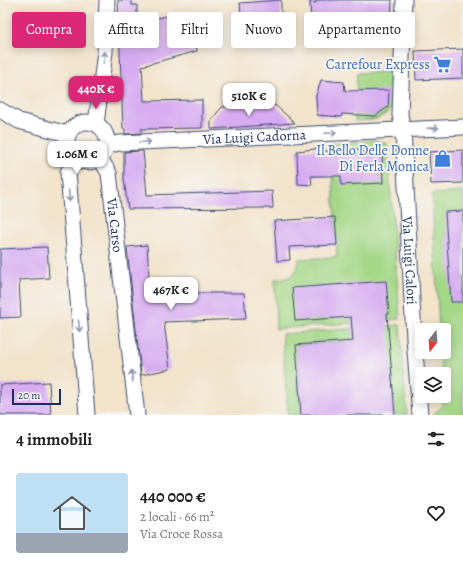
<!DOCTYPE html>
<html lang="it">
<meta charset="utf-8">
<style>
:root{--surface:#fff;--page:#f6f6f6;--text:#222;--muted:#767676;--line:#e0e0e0;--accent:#db2777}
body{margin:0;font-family:Alegreya,serif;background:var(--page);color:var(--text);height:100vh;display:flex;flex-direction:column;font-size:15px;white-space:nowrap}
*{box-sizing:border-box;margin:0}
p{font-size:13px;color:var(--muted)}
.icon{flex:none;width:22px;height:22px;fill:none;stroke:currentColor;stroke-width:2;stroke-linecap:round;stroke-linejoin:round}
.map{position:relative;height:415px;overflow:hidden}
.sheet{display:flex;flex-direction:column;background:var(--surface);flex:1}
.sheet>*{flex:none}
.banner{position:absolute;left:12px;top:12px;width:439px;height:36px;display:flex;gap:8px}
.needle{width:26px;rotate:197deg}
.controls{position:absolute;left:415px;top:323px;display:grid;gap:8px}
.controls a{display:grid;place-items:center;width:36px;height:36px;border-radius:4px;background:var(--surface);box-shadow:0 2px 10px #0003;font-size:20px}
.scale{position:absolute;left:12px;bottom:10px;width:49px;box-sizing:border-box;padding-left:4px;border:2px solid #1b2f5e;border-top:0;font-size:11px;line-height:14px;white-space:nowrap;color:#1b2f5e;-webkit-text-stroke:3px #f6f6f2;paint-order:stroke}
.price{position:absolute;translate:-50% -34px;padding:0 9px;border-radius:8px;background:#fff;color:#222;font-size:13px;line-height:26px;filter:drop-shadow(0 1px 2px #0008)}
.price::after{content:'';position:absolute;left:50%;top:24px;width:12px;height:9px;margin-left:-6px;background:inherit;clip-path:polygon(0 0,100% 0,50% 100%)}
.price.current{background:var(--accent);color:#fff}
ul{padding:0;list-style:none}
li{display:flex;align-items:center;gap:12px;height:100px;padding:0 16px}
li+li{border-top:1px solid var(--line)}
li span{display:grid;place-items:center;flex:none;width:112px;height:80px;border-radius:4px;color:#555}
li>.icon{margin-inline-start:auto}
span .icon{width:48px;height:48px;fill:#fffc;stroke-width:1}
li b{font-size:17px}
h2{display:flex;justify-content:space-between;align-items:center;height:48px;padding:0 16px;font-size:17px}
.chip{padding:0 14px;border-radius:4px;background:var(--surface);box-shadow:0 2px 10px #0003;font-size:14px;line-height:36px}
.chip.current{background:var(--accent);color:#fff}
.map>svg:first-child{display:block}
.green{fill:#a4d786;stroke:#608372}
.building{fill:#d7abf1}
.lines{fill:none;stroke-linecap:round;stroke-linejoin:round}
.street-casing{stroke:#3b4a6e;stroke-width:17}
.street{stroke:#fff;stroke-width:15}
.oneway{stroke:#8d97ae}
.labels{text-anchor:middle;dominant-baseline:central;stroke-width:3.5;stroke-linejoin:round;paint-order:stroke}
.shop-label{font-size:14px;fill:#366cbe;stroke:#f6f6f2;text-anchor:end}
.street-label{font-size:14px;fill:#1b2f5e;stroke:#f6f6f2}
</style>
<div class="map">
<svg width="463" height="415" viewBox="0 0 463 415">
<rect width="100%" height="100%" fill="#f6f6f2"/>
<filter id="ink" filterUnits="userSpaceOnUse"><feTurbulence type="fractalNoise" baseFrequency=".025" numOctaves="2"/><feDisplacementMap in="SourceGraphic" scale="8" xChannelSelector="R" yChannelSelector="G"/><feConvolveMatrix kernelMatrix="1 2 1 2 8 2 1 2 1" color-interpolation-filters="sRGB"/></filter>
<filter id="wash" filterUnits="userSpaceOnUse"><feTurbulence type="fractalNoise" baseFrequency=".012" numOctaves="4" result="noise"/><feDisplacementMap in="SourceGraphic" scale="16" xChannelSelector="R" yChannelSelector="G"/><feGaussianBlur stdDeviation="0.9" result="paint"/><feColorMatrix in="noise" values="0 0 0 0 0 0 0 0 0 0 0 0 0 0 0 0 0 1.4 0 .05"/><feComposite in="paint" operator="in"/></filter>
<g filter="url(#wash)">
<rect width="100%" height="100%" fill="#f2e3ca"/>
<path class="green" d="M394,72L392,108C379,121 373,120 355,121L357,73Z
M376,140L387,144L400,319L276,329L275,279C290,280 298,274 299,259L337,257L331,144Z
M463,192V415H432L442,407V396H444V374H441L440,352H444V330H439L432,194Z
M400,325L407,415H395L388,338L296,345L301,415H288L282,334Z"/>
<g id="blocks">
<path class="building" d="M118,0H132V5H137V22L167,16L172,39L195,34L197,51L142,66L144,101L202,100V128L141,129L142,133L125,134V129H123Z
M281,0V23L242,26L240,3Z
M316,0H392L391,28L311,25L310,2L316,3Z
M463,49V78L416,80L415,51Z
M321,80L344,82L345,91L389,90L388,107L375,116L342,114L341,117L317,115L316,96Z
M275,105L295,123L211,129V120L222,107Z
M324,148V151L362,149L363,154L382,153L383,183L341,185V176H311L312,185L298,184L297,151Z
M463,150V183L431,184L429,152Z
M143,151L147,195L272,191L273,208L128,209L124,179V152Z
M463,211V302H451L445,212Z
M335,217L337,245L289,247L290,260L277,261L274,221Z
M147,245L150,293H244L246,319L164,322L170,369L141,375L127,247Z
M47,247L49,278L19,280L21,317L0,318V249Z
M386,281L389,314H387L395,415H301L296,345L353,341L351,317L295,321L292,288Z
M49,382L51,415H0V385Z"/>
</g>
</g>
<g filter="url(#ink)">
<use href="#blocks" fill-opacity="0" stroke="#3b4a6e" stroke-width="1"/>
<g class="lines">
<defs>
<g id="street">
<path id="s1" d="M404,0L400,115L403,129L414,338L420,415"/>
<path d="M0,110L19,121L67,134"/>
<circle cx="87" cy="142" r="20"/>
<path d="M96,124L105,52L107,0"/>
<path id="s2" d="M107,146L119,143L463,127"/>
<path id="s3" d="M100,158L109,173L137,415"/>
<path d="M75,159L68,172L87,415"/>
</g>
</defs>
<use href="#street" class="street-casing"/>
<use href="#street" class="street"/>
</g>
<defs><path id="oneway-shaft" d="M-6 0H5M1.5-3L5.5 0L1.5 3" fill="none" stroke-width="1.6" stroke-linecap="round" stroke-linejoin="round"/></defs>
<g class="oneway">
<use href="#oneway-shaft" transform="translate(104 57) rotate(-85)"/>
<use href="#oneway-shaft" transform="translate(433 128) rotate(-2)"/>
<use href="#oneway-shaft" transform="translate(331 133) rotate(-3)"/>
<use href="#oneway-shaft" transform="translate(145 142) rotate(-3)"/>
<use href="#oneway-shaft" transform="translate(69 196) rotate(86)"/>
<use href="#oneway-shaft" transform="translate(79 326) rotate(85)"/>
<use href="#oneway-shaft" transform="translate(132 376) rotate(-97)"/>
</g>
</g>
<defs>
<symbol id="supermarket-bare" viewBox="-9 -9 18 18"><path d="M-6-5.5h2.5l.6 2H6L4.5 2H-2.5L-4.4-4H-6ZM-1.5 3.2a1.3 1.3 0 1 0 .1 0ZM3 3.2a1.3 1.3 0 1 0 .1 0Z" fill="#3f7fe0" stroke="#f6f6f2" stroke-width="2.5" paint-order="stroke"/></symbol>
<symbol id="shop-bare" viewBox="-9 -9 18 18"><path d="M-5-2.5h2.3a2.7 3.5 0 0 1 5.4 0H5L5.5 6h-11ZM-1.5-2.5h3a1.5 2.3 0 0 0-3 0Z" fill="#3f7fe0" stroke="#f6f6f2" stroke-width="2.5" paint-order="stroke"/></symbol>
</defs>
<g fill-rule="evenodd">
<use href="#supermarket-bare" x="430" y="52" width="25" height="25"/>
<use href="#shop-bare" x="430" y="146" width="25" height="25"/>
</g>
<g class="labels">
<g class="shop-label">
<text x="430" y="64">Carrefour Express</text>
<text x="429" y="150">Il Bello Delle Donne<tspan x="429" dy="16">Di Ferla Monica</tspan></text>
</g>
<g class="street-label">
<text stroke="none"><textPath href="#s2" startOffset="148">Via Luigi Cadorna</textPath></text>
<text stroke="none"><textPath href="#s3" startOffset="70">Via Carso</textPath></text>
<text stroke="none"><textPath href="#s1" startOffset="261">Via Luigi Calori</textPath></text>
</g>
</g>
</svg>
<div class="controls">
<a><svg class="needle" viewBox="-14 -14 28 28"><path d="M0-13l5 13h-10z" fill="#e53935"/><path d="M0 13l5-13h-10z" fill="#767676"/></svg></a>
<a><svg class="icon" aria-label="layers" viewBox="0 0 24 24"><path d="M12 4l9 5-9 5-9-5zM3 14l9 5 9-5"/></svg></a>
</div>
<div class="scale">20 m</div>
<b class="price current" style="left:96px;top:110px">440K €</b>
<b class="price" style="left:249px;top:117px">510K €</b>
<b class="price" style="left:77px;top:175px">1.06M €</b>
<b class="price" style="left:171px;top:311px">467K €</b>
<div class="banner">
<a class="chip current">Compra</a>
<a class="chip">Affitta</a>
<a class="chip">Filtri</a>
<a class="chip">Nuovo</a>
<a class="chip">Appartamento</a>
</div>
</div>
<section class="sheet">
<h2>4 immobili<svg class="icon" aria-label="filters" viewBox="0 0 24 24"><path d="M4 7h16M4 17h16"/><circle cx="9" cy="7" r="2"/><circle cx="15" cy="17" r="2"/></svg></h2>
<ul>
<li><span style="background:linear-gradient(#bfe0f5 75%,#9aa5b1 0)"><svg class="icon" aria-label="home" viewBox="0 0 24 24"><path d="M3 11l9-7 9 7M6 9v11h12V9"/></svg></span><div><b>440 000 €</b><p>2 locali · 66 m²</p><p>Via Croce Rossa</p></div><svg class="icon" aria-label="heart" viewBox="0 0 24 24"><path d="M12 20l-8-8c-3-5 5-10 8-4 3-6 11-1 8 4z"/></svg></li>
</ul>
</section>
